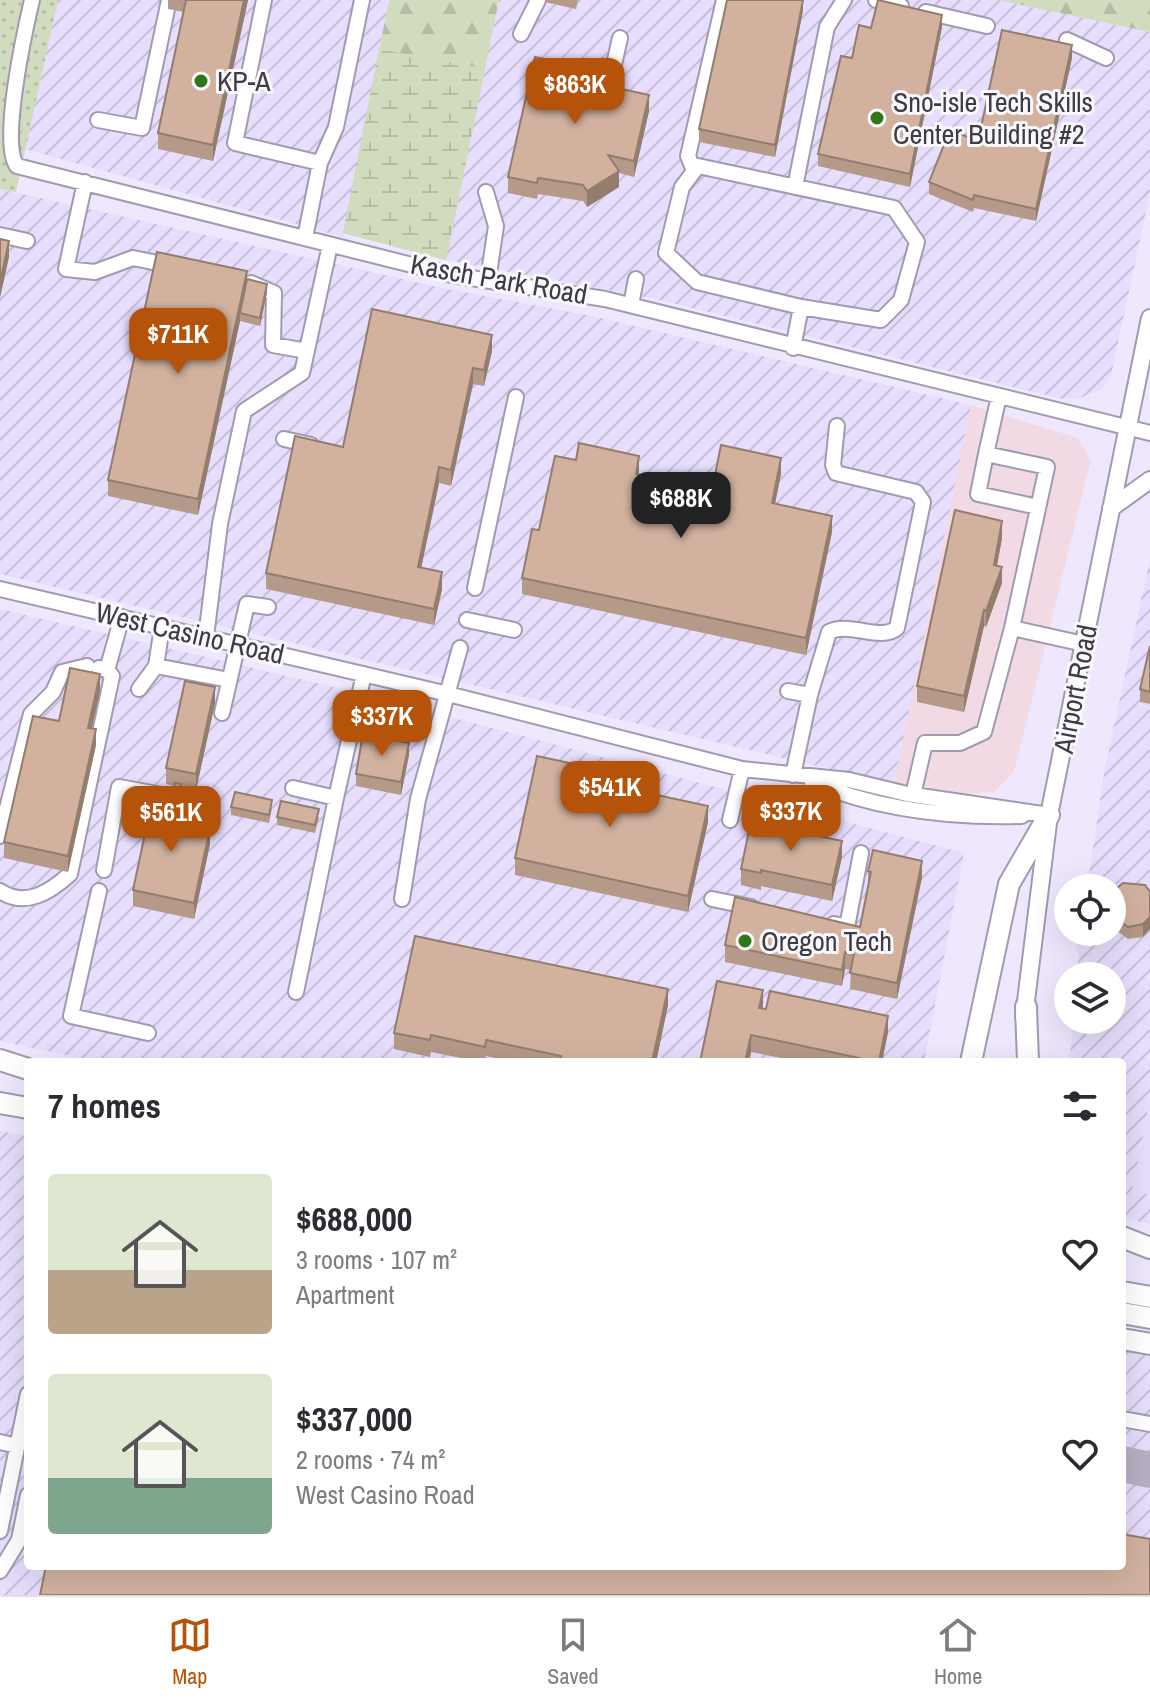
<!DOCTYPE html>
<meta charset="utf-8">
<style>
:root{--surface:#fff;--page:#f2f2f3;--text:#2b2b33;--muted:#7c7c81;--line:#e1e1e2;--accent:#b45309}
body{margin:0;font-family:"Archivo Narrow",sans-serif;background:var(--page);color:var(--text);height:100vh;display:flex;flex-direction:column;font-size:30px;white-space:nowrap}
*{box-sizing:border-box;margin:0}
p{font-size:26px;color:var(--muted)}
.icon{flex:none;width:44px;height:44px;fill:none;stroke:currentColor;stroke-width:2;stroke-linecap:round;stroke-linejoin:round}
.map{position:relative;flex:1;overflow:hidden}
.sheet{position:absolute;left:24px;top:1058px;width:1102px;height:512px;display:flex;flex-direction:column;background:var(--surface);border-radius:8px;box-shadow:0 8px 32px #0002}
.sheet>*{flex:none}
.controls{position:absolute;left:1054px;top:874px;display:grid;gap:16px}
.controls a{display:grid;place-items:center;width:72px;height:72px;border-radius:50%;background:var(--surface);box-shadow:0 8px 32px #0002;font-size:40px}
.price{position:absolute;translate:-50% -68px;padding:0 18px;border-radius:16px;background:var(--accent);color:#fff;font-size:26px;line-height:52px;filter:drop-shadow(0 2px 4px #0008)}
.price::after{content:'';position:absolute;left:50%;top:48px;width:24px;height:18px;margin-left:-12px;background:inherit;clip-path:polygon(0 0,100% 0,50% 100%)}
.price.current{background:#222;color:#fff}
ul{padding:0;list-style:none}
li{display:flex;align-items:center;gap:24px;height:200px;padding:0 24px}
li span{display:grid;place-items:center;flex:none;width:224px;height:160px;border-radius:8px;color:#555}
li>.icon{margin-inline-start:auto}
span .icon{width:96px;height:96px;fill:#fffc;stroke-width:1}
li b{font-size:34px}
h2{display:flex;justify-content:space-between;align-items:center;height:96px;padding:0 24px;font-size:34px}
.tab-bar{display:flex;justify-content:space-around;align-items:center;height:112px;border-top:2px solid var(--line);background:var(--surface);font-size:22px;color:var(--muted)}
.tab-bar a{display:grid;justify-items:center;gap:4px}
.tab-bar .current{color:var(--accent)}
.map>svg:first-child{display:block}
.commercial{fill:#f2dae4}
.industrial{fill:url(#industrial-furrows)}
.built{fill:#e7ddfc}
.forest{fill:url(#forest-firs)}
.wetland{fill:url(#wetland-marsh)}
.park{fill:url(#park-dots)}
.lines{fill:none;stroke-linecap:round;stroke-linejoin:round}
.taxiway{stroke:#b7b0c3;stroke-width:36}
.minor-casing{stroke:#a29ab0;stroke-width:18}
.major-casing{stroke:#a29ab0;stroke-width:20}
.highway-casing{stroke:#a29ab0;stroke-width:24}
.minor{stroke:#fff;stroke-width:14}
.major{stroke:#fff;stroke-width:16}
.highway{stroke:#fff;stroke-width:20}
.wall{fill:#b59989}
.shaded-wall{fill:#937d6f}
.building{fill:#d2b29f;stroke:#937d6f;stroke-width:2}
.poi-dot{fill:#2f771a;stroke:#f9f8fc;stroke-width:3}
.labels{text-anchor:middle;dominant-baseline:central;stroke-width:6;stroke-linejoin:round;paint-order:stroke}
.poi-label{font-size:28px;fill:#3e3b44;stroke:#f9f8fc;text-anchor:start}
.street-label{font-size:28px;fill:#3e3b44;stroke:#f9f8fc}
</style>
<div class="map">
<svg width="1150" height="1595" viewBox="0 0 1150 1595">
<defs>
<pattern id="industrial-furrows" width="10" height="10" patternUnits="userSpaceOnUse" patternTransform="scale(2)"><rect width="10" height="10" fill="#e7ddfc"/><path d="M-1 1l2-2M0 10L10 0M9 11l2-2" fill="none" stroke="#c7bfd9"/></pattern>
<pattern id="forest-firs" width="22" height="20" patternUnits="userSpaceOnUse" patternTransform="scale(2)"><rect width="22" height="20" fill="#d1dbbd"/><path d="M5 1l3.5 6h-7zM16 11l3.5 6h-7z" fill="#b4bda4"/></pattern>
<pattern id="wetland-marsh" width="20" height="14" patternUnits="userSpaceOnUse" patternTransform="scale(2)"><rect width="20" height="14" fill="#d1dbbd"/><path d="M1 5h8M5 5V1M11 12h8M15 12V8" fill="none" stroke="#b4bda4"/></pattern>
<pattern id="park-dots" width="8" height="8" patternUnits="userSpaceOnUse" patternTransform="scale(2)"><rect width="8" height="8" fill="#d1dbbd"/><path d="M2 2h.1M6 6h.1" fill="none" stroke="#b4bda4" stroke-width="1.8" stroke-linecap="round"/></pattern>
</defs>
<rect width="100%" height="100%" fill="#efe7fe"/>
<path class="commercial" d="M971,405L1078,438L1091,461L1014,772L994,792L953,795L894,784Z"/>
<path class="industrial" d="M58,0H389L343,237L25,149Z
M499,0H998L1150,32V192L1111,376L1102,389L1078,399H1062L656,299L446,260Z
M0,189L442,288L592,316L971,405L894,784L0,574Z
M1150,559V1224L1122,1217V1062H1069L1074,1020H1112V976L1077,974L1079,956L1075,946L1087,941L1084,932H1112V888H1087L1105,768Z
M0,609L368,695L964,853L924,1062H97L0,1041Z
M0,1131L28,1136V1566H1122V1350L1150,1356V1595H0Z"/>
<path class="built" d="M1150,1097V1195L1132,1191Z"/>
<path class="forest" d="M389,0H499L446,260L343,233Z
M998,0H1150V32Z"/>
<path class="wetland" d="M379,49L485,69L446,260L343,233Z"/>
<path class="park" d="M0,0H58L16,192L0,189Z"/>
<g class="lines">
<path class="taxiway" d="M1122,1464L1150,1470"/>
<defs>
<path id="minor" d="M32,0C24,34 0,144 17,166L452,275L605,299L1150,433
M264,0L235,143L320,163
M876,0L901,6
M926,12L987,26
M521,34L538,0
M1067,40L1106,58
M611,78L620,38
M98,120L142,128L169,0
M698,166L894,208L917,242L901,300L881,320L801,307L697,282L666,253L682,187Z
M694,171L688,156L724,0
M85,182L66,269L95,272L133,258L172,266
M795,187L827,27L844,0
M486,192L496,226L488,280
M0,235L27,241
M305,238L320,163L336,127L362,0
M251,283L274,293L273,345L307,351
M631,305L636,279
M793,348L801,307
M999,396L986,454L1047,467L1012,628L1084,644
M284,439L311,445
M986,454L978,494L1038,507
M475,588L516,397
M0,589L448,694L742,769L849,780L907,794L1049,815
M467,620L514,630
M206,637L220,524L244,411L302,373L330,245
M156,666L229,680
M99,668L107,670L122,617
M139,689L156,666L162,627
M788,691L810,695L793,775
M810,695L829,632C849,621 880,642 897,628L923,502L916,492L836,473L833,465L837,426
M222,713L247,604L268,607
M812,782C878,810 950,818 1022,816
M293,788L336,798L364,674
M913,795L925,743H960L984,732L1012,628
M730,820L742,769
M0,836L31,714L53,692L62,672L87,666
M104,870L119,787L206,803
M0,891C26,908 50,892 70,874L112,676L107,670
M99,891L71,1016L148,1033
M402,899L418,799L460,648
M712,899L751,907
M834,924L847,927L861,853
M296,992L336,798
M1122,1419L1150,1424
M0,1442L18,1446
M0,1531L28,1394
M0,1571L19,1540L28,1495"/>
<path id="major" d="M1111,508L1150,480
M1024,1017L1049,815L1150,318"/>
<path id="highway" d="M1026,1007L1028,1062
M0,1060L28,1069
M971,1062L1009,884L1049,815
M0,1103L28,1108
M1122,1237L1150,1248
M1122,1292L1150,1297
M1122,1313L1150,1318
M1122,1339L1150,1344"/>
</defs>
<use href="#minor" class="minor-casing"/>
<use href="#major" class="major-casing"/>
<use href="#highway" class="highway-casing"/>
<use href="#minor" class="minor"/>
<use href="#major" class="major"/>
<use href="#highway" class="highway"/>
</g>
<path class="wall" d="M168,0H248L213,161L158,149V133L184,12L168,9Z
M545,0H578L576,9L545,2Z
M803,10L775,157L699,142V129Z
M942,27L910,187L818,166V154L852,58L871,28Z
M1072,58L1036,221L974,208L973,212L929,194V182L978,141Z
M610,86L649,111L634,177L619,173V187L587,207L583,201L538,194L537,199L508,193V177Z
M247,279L267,292L260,326L240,321L198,515L108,496V480Z
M492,351L484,386L473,384L451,486L439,483L421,568L442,589L434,625L266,589V573L343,447Z
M639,474L712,490L781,474L775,503L832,532L806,655L522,594V578L539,530Z
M1002,538L997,566L1002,583L986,627L984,626L964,712L917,702V686Z
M1150,646V704L1140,702V689Z
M100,691L92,728L96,745L68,872L4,858V842L59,721Z
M215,703L196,790L181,787V800L176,821L210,844L194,919L133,906V890L161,803L172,798L175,786L166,784V768Z
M409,755L401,795L356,786V774Z
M574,770L644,792L708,822L688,912L515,875V858Z
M231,807L272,808L269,823L231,815Z
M277,817H319L315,833L277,825Z
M842,857L832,901L761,886V890L741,885V869Z
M868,871L922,877L897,999L850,989L851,970L845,969L842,986L725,962V945L860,927L868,887Z
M1145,885L1143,937L1128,939L1112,927V892Z
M668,1005L656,1062H513L486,1056L485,1062H481L431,1052L430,1057L394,1049V1033Z
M762,1008L888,1032L882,1062H801L751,1052L749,1062H700Z"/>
<path class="shaded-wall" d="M244,0H248L213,161V145Z
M803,0V10L775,157V145Z
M942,15V27L910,187V174Z
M1072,45V58L1036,221V209Z
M649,95V111L634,177V161Z
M619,171V187L587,207V191Z
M9,241V257L0,298V282Z
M247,271V288L240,313V321L198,515V499Z
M267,284V292L260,326V318Z
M492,335V351L484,386V370Z
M473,368V384L451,486V470Z
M639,456V472L636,490V474Z
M781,458V474L772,519V503Z
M439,467V483L418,583V567Z
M832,516V532L806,655V638Z
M1002,521V538L994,581V565Z
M1002,567V583L986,627V611Z
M442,572V589L434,625V609Z
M984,610V626L964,712V696Z
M100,674V691L88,744V728Z
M215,687V703L196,790V774Z
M96,729V745L68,872V856Z
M409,743V755L401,795V782Z
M181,784V800L176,822V806Z
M708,806V822L688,912V896Z
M210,828V844L194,919V903Z
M842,841V857L832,901V885Z
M922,861V877L897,999V983Z
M1150,917V929L1143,937V924Z
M845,952V969L842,986V970Z
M668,989V1005L656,1062H652Z
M763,990V1006L759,1024V1008Z
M888,1016V1032L882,1062H879Z
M751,1035V1052L749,1062H745Z"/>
<path class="building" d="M186,0H244L213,145L158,133Z
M727,0H803L775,145L699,129Z
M878,0L942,15L910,174L818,154L841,56L852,58L859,25L871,28Z
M1002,30L1072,45L1036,209L974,195L973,200L929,182L950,130L978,141Z
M535,57L610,74L608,86L649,95L634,161L608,155L619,171L587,191L583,185L538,178L537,183L508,177Z
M0,239L9,241L0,282Z
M157,252L247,271L198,499L108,480Z
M247,279L267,284L260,318L240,313Z
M372,309L492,335L484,370L473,368L451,470L439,467L418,567L442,572L434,609L266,573L295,436L343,447Z
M579,443L639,456L636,474L712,490L721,445L781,458L772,503L832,516L806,638L522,578L532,529L539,530L555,456L576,460Z
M955,510L1002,521L994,565L1002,567L986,611L984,610L964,696L917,686Z
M1150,646V692L1140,689Z
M70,668L100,674L88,728L96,729L68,856L4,842L33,716L59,721Z
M185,681L215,687L196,774L166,768Z
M363,734L409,743L401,782L356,774Z
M537,756L574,764L572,770L644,785L643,792L708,806L688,896L515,858Z
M175,783L181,784L176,806L167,804L164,818L210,828L194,903L133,890L152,801L161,803L162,796L172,798Z
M235,792L272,800L269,815L231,807Z
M281,801L319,809L315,825L277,817Z
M751,821L842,841L832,885L761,870V873L741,869Z
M873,850L922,861L897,983L850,973L854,954L845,952L842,970L725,945L735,897L860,927L871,872L868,871Z
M1123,883L1145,885L1150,892V917L1143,924L1128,927L1112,915V892Z
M415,936L668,989L652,1062H562L560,1061L561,1056L486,1040L485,1047L431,1035L430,1040L394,1033Z
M717,981L763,990L759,1008L766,1009L770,991L888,1016L879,1062H862L858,1061L859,1058L751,1035L745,1062H700Z
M1122,1534L1150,1539V1595H40L46,1566H1122Z"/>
<g class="poi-dot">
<circle cx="201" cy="81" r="8"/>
<circle cx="877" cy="118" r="8"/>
<circle cx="745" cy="941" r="8"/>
</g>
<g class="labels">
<g class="poi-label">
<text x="217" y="81">KP-A</text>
<text x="893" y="102">Sno-isle Tech Skills<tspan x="893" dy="32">Center Building #2</tspan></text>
<text x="761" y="941">Oregon Tech</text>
</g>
<g class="street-label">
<text transform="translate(499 279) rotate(10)">Kasch Park Road</text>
<text transform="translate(190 633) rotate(13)">West Casino Road</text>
<text transform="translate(1075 689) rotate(-79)">Airport Road</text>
</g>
</g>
</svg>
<div class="controls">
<a><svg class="icon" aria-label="locate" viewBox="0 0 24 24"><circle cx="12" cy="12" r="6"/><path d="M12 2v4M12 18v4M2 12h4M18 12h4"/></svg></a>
<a><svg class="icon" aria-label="layers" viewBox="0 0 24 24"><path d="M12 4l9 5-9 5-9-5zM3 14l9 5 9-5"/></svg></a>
</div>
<b class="price" style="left:575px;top:126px">$863K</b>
<b class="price" style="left:178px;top:376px">$711K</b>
<b class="price current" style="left:681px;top:540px">$688K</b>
<b class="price" style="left:382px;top:758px">$337K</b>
<b class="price" style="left:610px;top:829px">$541K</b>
<b class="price" style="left:791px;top:853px">$337K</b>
<b class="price" style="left:171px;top:854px">$561K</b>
<section class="sheet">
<h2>7 homes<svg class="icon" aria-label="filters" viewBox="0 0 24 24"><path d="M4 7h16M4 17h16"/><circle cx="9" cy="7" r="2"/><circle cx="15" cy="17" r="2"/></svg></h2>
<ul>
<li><span style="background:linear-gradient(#dfe7d0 60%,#b9a48a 0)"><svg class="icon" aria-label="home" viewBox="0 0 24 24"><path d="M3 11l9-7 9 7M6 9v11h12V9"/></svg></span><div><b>$688,000</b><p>3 rooms · 107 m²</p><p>Apartment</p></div><svg class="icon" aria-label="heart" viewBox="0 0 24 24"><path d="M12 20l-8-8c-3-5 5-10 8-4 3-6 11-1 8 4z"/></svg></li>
<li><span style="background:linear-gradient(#dfe7d0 65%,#7fa58c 0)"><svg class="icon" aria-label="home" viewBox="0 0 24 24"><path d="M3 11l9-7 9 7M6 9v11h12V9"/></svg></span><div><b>$337,000</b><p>2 rooms · 74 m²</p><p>West Casino Road</p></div><svg class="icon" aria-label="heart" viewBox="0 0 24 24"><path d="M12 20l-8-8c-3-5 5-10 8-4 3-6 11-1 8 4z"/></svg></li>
</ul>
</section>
</div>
<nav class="tab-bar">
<a class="current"><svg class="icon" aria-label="map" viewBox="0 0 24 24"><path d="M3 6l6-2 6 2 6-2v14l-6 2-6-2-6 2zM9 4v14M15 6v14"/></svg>Map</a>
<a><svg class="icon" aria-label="saved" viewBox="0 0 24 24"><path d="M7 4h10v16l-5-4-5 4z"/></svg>Saved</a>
<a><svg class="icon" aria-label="home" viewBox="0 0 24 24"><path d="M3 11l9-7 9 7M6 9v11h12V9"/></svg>Home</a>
</nav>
